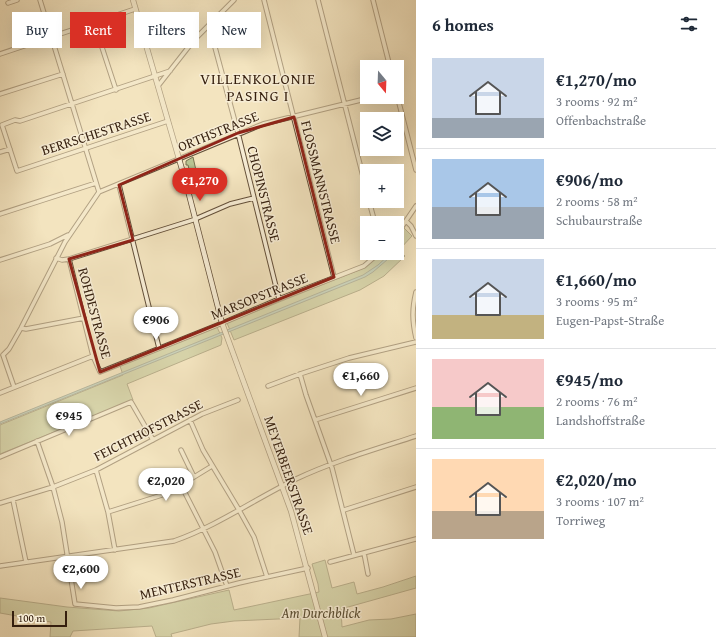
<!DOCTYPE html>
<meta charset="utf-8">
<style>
:root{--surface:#fff;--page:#f6f6f7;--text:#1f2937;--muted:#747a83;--line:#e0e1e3;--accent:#d93025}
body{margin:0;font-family:"Gentium Book Plus",serif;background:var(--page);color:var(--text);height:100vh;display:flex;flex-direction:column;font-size:15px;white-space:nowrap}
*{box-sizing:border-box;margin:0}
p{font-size:13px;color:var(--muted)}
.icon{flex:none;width:22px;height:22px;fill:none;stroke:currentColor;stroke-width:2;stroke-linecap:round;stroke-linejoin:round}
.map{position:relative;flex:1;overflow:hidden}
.details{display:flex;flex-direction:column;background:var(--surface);width:300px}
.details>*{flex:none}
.hud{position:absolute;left:12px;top:12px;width:344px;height:36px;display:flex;gap:8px}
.needle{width:26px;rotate:161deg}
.fabs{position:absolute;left:360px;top:60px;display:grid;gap:8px}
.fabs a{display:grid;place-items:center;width:44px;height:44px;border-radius:0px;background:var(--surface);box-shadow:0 4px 16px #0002;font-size:20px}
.scale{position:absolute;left:12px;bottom:10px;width:55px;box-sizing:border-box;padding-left:4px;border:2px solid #351f0e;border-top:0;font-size:11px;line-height:14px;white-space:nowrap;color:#351f0e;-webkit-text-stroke:3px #f7edd5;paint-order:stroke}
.price{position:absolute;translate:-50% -34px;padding:0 9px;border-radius:14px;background:#fff;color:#222;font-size:13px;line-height:26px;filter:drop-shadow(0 1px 2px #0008)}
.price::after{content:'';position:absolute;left:50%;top:24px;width:12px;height:9px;margin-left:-6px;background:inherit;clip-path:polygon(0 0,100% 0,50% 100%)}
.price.current{background:var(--accent);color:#fff}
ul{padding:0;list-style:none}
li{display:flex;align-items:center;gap:12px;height:100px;padding:0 16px}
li+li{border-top:1px solid var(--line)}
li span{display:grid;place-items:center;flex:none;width:112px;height:80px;border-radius:0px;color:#555}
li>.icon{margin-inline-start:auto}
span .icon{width:48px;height:48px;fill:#fffc;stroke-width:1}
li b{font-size:17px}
h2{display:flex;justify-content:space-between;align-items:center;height:48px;padding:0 16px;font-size:17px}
.chip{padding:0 14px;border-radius:0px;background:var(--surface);box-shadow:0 4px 16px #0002;font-size:14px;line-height:36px}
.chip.current{background:var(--accent);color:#fff}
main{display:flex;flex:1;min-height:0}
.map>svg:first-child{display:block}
.green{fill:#b9c493;stroke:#777250}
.water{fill:#9bbeb5;stroke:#727e72}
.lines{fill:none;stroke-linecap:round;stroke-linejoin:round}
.minor-casing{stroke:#64503a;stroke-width:5.5}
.tertiary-casing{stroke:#64503a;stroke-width:6}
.minor{stroke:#f7edd5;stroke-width:3.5}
.tertiary{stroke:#f7edd5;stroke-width:4.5}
.marked{fill:none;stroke:#8f2418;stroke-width:3;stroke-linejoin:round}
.labels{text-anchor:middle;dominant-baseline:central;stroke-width:3;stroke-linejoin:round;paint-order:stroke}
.street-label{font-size:14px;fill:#351f0e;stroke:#f7edd5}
.park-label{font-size:14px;font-style:italic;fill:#5d5136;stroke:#f7edd5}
.neighbourhood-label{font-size:15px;letter-spacing:1px;fill:#351f0e;stroke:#f7edd5}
</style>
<main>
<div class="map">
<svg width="416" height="637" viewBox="0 0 416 637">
<rect width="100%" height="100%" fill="#f3e4bf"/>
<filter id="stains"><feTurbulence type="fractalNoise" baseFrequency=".005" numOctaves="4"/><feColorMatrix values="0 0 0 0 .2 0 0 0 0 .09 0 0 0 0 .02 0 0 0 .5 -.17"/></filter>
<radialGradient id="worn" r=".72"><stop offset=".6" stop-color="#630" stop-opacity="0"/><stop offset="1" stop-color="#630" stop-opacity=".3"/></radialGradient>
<path class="green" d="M193,157L197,175L190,177L188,170L189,169L188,165H186V161Z
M404,228L412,236L399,250L405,256L384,276L360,290L234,340L227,323L364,268L383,253H397V238Z
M217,327L222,338L221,345L127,384L133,400L0,454V425L123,375L120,366Z
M325,560L332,588L354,582L357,594L383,587L416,576V588L341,609L342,627L369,620L391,619L416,614V637H299L300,618L234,621L211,624L171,634L172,637H156L152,626L73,631L70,637H50L51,622L0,613V598L67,607L119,611L149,608L229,590L234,610L319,592L318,584L312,564Z"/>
<path class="water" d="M391,253H395L373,272L365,277L0,424V422L363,275L378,265Z"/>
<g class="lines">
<defs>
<path id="minor" d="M40,0L99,192
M264,0L334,277
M318,0L367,192
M373,0L390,67
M8,3L17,0
M94,23L116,90
M209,25L238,133L279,299
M0,54L135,9
M158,86L194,40L234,0
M0,94L63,74
M397,95L416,170
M168,121L17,171L2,125L15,120L20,121L170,71
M0,152L10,149
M119,185L159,348
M99,192L263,124L373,97
M369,201L375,223
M0,214L96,183
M406,221L411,226L416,236
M397,234L416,206
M56,258L62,260L69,259L193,220L230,204L254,198
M69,259L93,356L100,372L225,322L279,299L364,266L379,253
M0,260L50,244L68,235
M416,292C412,309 412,320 416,338
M21,328L26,329L84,318
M3,355L9,349L21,328L65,242L99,192
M3,355L14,387
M300,374L306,395L332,468L354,555
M268,386L300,374L349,358L416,342
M0,393L93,356
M190,420L203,450L239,510L254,537L267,577
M315,420L416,388
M37,441L53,487L62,522L75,604L116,608L139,607L173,600L239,583L308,568
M181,450L194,477
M0,457L131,402L153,440
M96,470L108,512L115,550
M181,485L215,552L227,586
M13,500L26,562
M0,503L53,487L96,470L202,414L238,400
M344,510L416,487
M108,512L162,495L181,485L212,466
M364,553L368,574
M330,562L416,539
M0,566L174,541C217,526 255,499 296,479C334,461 376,449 416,436"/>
<path id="tertiary" d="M133,0L186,183L222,323L291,511L325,637"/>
</defs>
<use href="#minor" class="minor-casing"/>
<use href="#tertiary" class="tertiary-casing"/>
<use href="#minor" class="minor"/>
<use href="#tertiary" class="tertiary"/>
</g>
<path d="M0 0H416V637H0ZM294,117L334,277L100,372L69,259L133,240L119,185L238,133Z" fill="#f3e4bf" fill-opacity=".55" fill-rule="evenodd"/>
<path class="marked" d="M294,117L334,277L100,372L69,259L133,240L119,185L238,133Z"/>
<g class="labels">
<g class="street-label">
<text transform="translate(218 131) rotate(-22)">ORTHSTRASSE</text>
<text transform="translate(96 133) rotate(-18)">BERRSCHESTRASSE</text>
<text transform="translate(321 182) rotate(76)">FLOSSMANNSTRASSE</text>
<text transform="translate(264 194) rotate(76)">CHOPINSTRASSE</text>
<text transform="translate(259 296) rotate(-22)">MARSOPSTRASSE</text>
<text transform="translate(95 313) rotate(75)">ROHDESTRASSE</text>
<text transform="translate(148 430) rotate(-27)">FEICHTHOFSTRASSE</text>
<text transform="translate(289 475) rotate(71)">MEYERBEERSTRASSE</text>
<text transform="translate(190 583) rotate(-13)">MENTERSTRASSE</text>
</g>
<g class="park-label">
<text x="321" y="613">Am Durchblick</text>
</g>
<g class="neighbourhood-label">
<text x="258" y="78">VILLENKOLONIE<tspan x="258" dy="17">PASING I</tspan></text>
</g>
</g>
<rect width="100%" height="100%" filter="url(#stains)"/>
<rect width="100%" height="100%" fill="url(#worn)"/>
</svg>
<div class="fabs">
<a><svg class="needle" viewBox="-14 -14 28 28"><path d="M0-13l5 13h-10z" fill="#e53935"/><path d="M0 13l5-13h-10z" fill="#747a83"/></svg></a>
<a><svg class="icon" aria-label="layers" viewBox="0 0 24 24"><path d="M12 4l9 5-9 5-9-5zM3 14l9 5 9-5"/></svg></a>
<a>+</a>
<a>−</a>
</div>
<div class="scale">100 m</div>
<b class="price current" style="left:200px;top:202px">€1,270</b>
<b class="price" style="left:156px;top:341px">€906</b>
<b class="price" style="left:361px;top:397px">€1,660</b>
<b class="price" style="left:69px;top:437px">€945</b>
<b class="price" style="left:166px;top:502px">€2,020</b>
<b class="price" style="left:81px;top:590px">€2,600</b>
<div class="hud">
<a class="chip">Buy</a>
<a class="chip current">Rent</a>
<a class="chip">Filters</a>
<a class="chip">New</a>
</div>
</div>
<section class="details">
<h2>6 homes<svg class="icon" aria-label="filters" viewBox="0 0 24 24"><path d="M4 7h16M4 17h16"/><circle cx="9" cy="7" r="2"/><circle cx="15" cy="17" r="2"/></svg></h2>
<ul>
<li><span style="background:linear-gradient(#c9d6e8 75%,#9aa5b1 0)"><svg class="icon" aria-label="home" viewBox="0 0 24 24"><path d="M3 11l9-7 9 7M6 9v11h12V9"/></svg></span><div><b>€1,270/mo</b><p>3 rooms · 92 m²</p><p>Offenbachstraße</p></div></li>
<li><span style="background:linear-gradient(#a9c7e8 60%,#9aa5b1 0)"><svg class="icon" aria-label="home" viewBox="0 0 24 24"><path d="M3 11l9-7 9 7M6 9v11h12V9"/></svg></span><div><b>€906/mo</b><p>2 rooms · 58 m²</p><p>Schubaurstraße</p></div></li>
<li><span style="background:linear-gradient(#c9d6e8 70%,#c2b280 0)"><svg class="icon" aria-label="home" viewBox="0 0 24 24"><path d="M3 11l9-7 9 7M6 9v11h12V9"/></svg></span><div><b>€1,660/mo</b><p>3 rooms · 95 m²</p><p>Eugen-Papst-Straße</p></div></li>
<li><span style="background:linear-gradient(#f6c9c9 60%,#8fb573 0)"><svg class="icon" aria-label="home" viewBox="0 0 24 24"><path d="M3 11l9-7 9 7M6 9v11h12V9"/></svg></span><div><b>€945/mo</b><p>2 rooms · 76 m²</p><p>Landshoffstraße</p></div></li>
<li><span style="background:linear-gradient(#ffd9b3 65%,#b9a48a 0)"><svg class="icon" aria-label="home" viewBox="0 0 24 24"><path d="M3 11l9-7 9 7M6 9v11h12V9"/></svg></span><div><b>€2,020/mo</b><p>3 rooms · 107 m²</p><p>Torriweg</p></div></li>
</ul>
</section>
</main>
